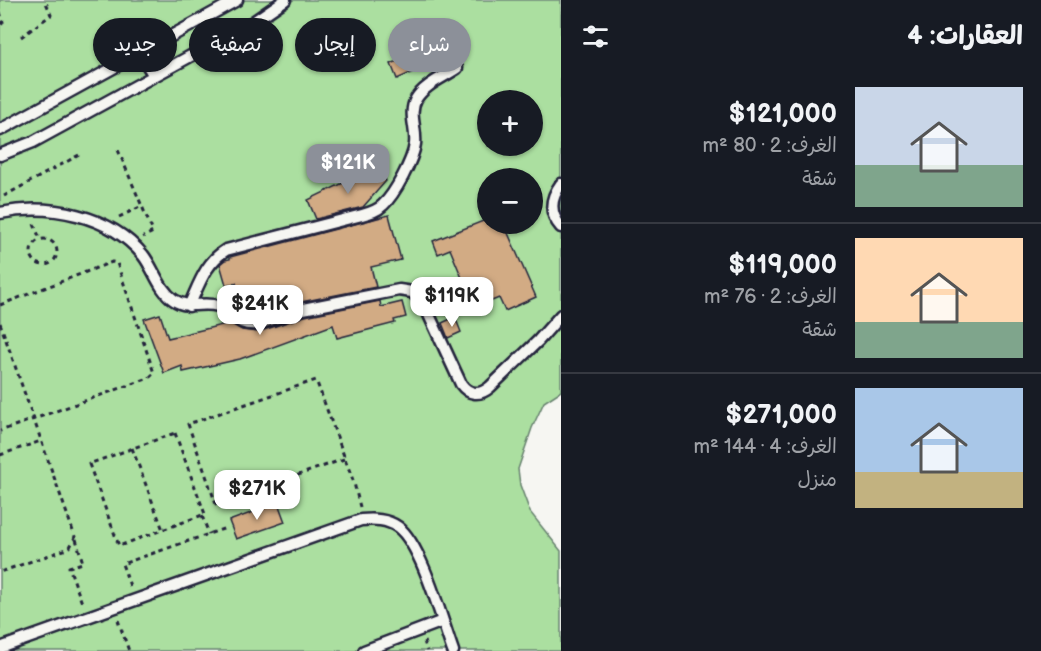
<!DOCTYPE html>
<html lang="ar">
<meta charset="utf-8">
<style>
:root{--surface:#171b24;--page:#20242c;--text:#f1f3f6;--muted:#9ea1a6;--line:#363941;--accent:#8c9099}
body{margin:0;font-family:"Balsamiq Sans","Playpen Sans Arabic",sans-serif;background:var(--page);color:var(--text);direction:rtl;height:100vh;display:flex;flex-direction:column;font-size:22px;white-space:nowrap}
*{box-sizing:border-box;margin:0}
p{font-size:20px;color:var(--muted)}
.icon{flex:none;width:33px;height:33px;fill:none;stroke:currentColor;stroke-width:2;stroke-linecap:round;stroke-linejoin:round}
.map{position:relative;flex:1;overflow:hidden;direction:ltr}
.panel{display:flex;flex-direction:column;background:var(--surface);width:480px}
.panel>*{flex:none}
.top-card{position:absolute;left:18px;top:18px;width:453px;height:54px;direction:rtl;display:flex;gap:12px}
.controls{position:absolute;left:477px;top:90px;display:grid;gap:12px}
.controls a{display:grid;place-items:center;width:66px;height:66px;border-radius:50%;background:var(--surface);box-shadow:0 2px 4px #0004;font-size:30px}
.price{position:absolute;translate:-50% -51px;padding:0 14px;border-radius:12px;background:#fff;color:#222;font-size:20px;line-height:39px;filter:drop-shadow(0 2px 3px #0008)}
.price::after{content:'';position:absolute;left:50%;top:36px;width:18px;height:14px;margin-left:-9px;background:inherit;clip-path:polygon(0 0,100% 0,50% 100%)}
.price.selected{background:var(--accent);color:#fff}
ul{padding:0;list-style:none}
li{display:flex;align-items:center;gap:18px;height:150px;padding:0 18px}
li+li{border-top:2px solid var(--line)}
li span{display:grid;place-items:center;flex:none;width:168px;height:120px;border-radius:0px;color:#555}
li>.icon{margin-inline-start:auto}
span .icon{width:72px;height:72px;fill:#fffc;stroke-width:1}
li b{font-size:26px}
h2{display:flex;justify-content:space-between;align-items:center;height:72px;padding:0 18px;font-size:26px}
.chip{padding:0 21px;border-radius:27px;background:var(--surface);box-shadow:0 2px 4px #0004;font-size:21px;line-height:54px}
.chip.selected{background:var(--accent);color:#fff}
main{display:flex;flex:1;min-height:0}
.map>svg:first-child{display:block}
.green{fill:#abdfa0;stroke:#66806e;stroke-width:1.5;fill-rule:evenodd}
.building{fill:#d2ab84;stroke:#22223b;stroke-width:1.5}
.lines{fill:none;stroke-linecap:round;stroke-linejoin:round}
.service-casing{stroke:#22223b;stroke-width:15}
.path{stroke:#22223b;stroke-width:3;stroke-dasharray:4.5 4.5;stroke-linecap:butt}
.service{stroke:#f6f6f2;stroke-width:10}
</style>
<main>
<section class="panel">
<h2>العقارات: 4<svg class="icon" aria-label="filters" viewBox="0 0 24 24"><path d="M4 7h16M4 17h16"/><circle cx="9" cy="7" r="2"/><circle cx="15" cy="17" r="2"/></svg></h2>
<ul>
<li><span style="background:linear-gradient(#c9d6e8 65%,#7fa58c 0)"><svg class="icon" aria-label="home" viewBox="0 0 24 24"><path d="M3 11l9-7 9 7M6 9v11h12V9"/></svg></span><div><b>$121,000</b><p>الغرف: 2 · 80 m²</p><p>شقة</p></div></li>
<li><span style="background:linear-gradient(#ffd9b3 70%,#7fa58c 0)"><svg class="icon" aria-label="home" viewBox="0 0 24 24"><path d="M3 11l9-7 9 7M6 9v11h12V9"/></svg></span><div><b>$119,000</b><p>الغرف: 2 · 76 m²</p><p>شقة</p></div></li>
<li><span style="background:linear-gradient(#a9c7e8 70%,#c2b280 0)"><svg class="icon" aria-label="home" viewBox="0 0 24 24"><path d="M3 11l9-7 9 7M6 9v11h12V9"/></svg></span><div><b>$271,000</b><p>الغرف: 4 · 144 m²</p><p>منزل</p></div></li>
</ul>
</section>
<div class="map">
<svg width="561" height="651" viewBox="0 0 561 651">
<rect width="100%" height="100%" fill="#f6f6f2"/>
<filter id="ink" filterUnits="userSpaceOnUse"><feTurbulence type="fractalNoise" baseFrequency=".0167" numOctaves="2"/><feDisplacementMap in="SourceGraphic" scale="12" xChannelSelector="R" yChannelSelector="G"/><feConvolveMatrix kernelMatrix="1 2 1 2 8 2 1 2 1" color-interpolation-filters="sRGB"/></filter>
<g filter="url(#ink)">
<path class="green" d="M0,0H561V391L544,402L532,428L518,469L520,485L530,512L561,551V651H0ZM488,100H532V146H488ZM488,178H532V224H488Z"/>
<path class="building" d="M458,35L465,49L397,79L391,64Z
M378,166L386,181L363,207L316,219L308,200Z
M389,215L401,260L371,267L376,287L301,302L257,316L251,317L245,315L236,283L226,285L220,264L225,260L230,259V257Z
M488,219V224H504L536,297L505,311L499,298L465,312L457,293L467,290L450,249L438,254L433,241Z
M380,301L381,307L402,302L406,317L394,320L395,323L337,338L333,325L240,359L183,372L182,366L164,373L144,319L160,314L168,338L230,323L242,330L258,332L305,316Z
M455,317L461,332L448,338L442,323Z
M278,503L285,522L236,539L229,521Z"/>
<g class="lines">
<defs>
<path id="service" d="M140,53L154,76
M0,130L237,0
M0,155L33,142L253,22L285,0
M561,184C550,199 549,213 561,227
M0,213C49,203 110,215 143,255C154,269 159,290 174,300C189,310 203,301 218,306C236,312 233,326 258,324L303,309L399,290L412,292L424,304L461,384C469,395 480,396 490,387L538,341L561,315
M189,306C199,285 205,263 226,250L362,215C370,213 377,211 383,205C395,194 413,160 415,144C417,129 408,113 416,99C424,85 444,77 457,68
M0,648L361,520C374,519 387,519 398,527C422,545 442,621 453,651
M364,651L443,621"/>
</defs>
<use href="#service" class="service-casing"/>
<path class="path" d="M0,12L3,22L0,27
M21,37L51,15L45,0
M118,150L153,232L143,237
M4,196L79,155
M119,217L142,206
M34,224L40,239
M31 252a13 13 0 1 1 26 0a13 13 0 1 1-26 0Z
M0,305L112,262L117,263L154,373L149,378L0,431
M0,323L75,537L70,547L64,550L0,572
M175,433L205,514L119,546L89,464Z
M132,448L163,530
M0,455L41,441
M344,459L216,504L188,424L316,380L354,483L360,507
M202,516L209,534
M76,539L83,563L69,567L82,603
M130,586L122,564L226,528
M118,620L129,651
M424,641L427,651"/>
<use href="#service" class="service"/>
</g>
</g>
</svg>
<div class="controls">
<a>+</a>
<a>−</a>
</div>
<b class="price selected" style="left:348px;top:195px">$121K</b>
<b class="price" style="left:452px;top:328px">$119K</b>
<b class="price" style="left:260px;top:336px">$241K</b>
<b class="price" style="left:257px;top:521px">$271K</b>
<div class="top-card">
<a class="chip selected">شراء</a>
<a class="chip">إيجار</a>
<a class="chip">تصفية</a>
<a class="chip">جديد</a>
</div>
</div>
</main>
